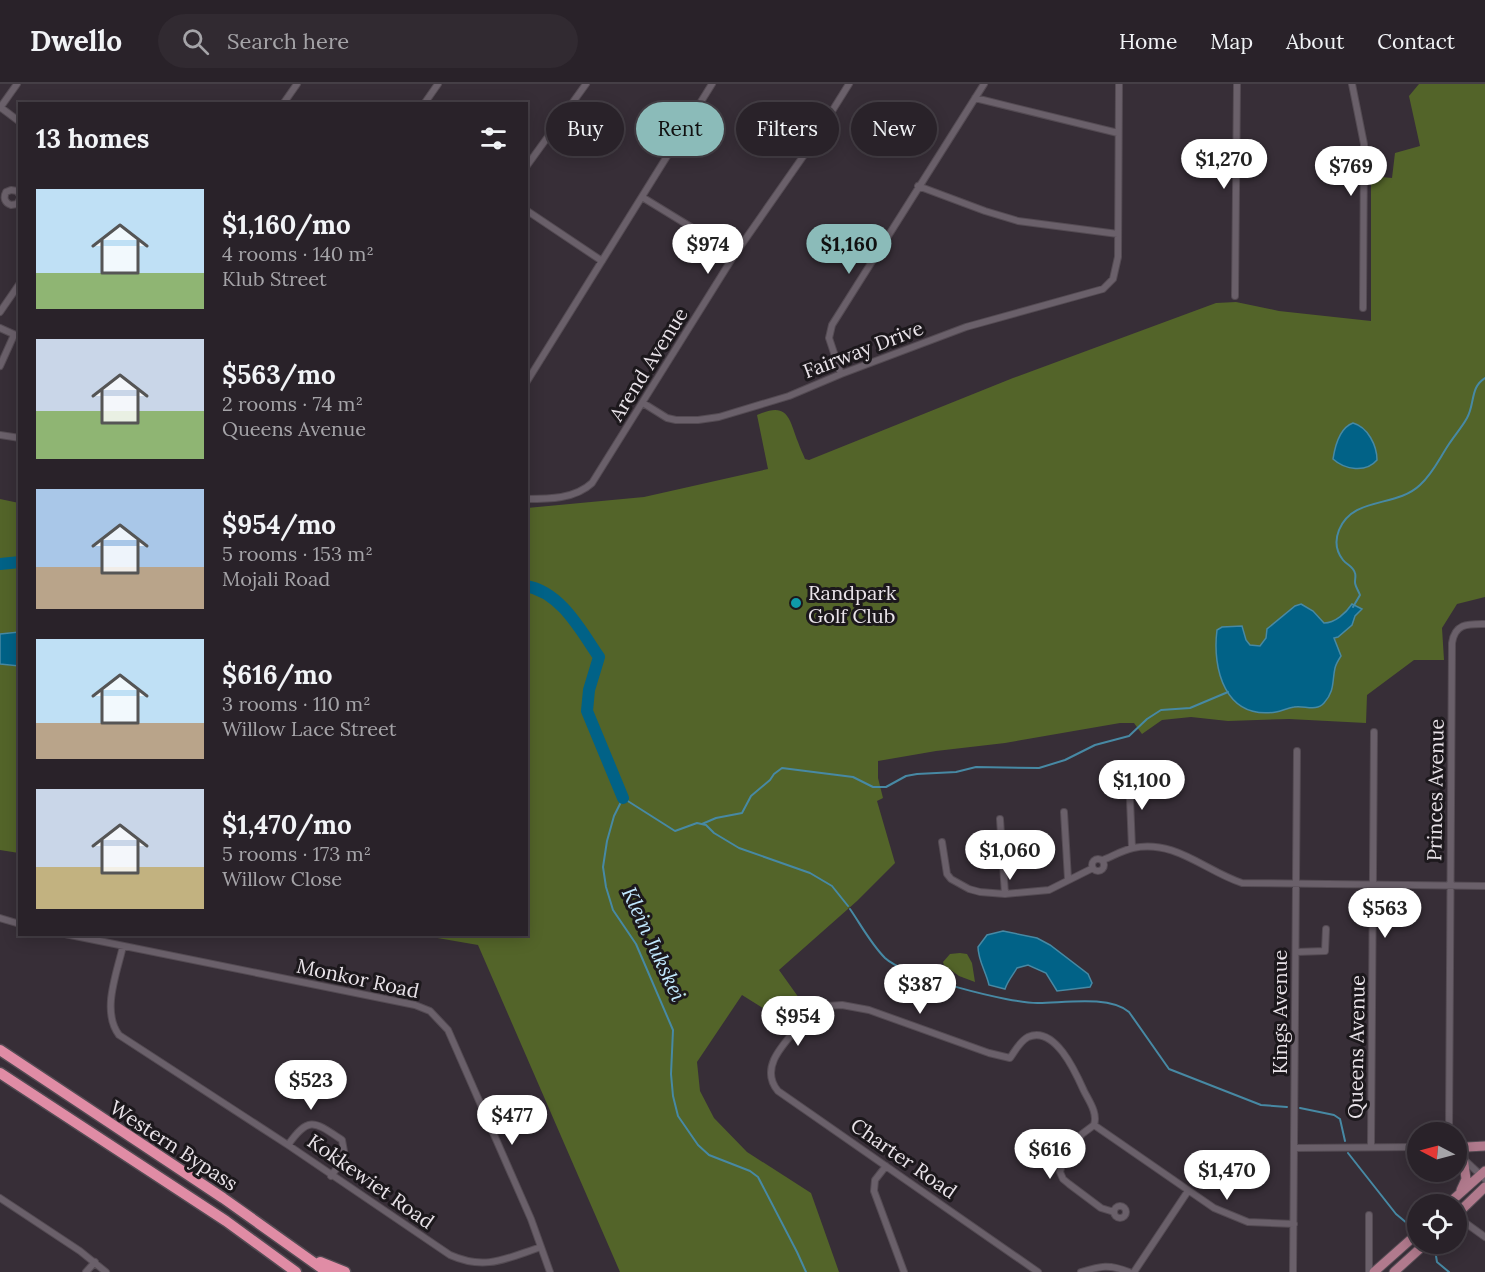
<!DOCTYPE html>
<meta charset="utf-8">
<style>
:root{--surface:#292229;--page:#312a31;--text:#f1f3f6;--muted:#a5a4a8;--line:#453f46;--accent:#8bbbb9}
body{margin:0;font-family:Lora,serif;background:var(--page);color:var(--text);height:100vh;display:flex;flex-direction:column;font-size:22px;white-space:nowrap}
*{box-sizing:border-box;margin:0}
p{font-size:20px;color:var(--muted)}
.icon{flex:none;width:33px;height:33px;fill:none;stroke:currentColor;stroke-width:2;stroke-linecap:round;stroke-linejoin:round}
.map{position:relative;flex:1;overflow:hidden}
.sheet{position:absolute;left:18px;top:18px;width:510px;height:834px;display:flex;flex-direction:column;background:var(--surface);border-radius:0px;box-shadow:0 3px 15px #0003,0 0 0 2px var(--line)}
.sheet>*{flex:none}
.hud{position:absolute;left:546px;top:18px;width:570px;height:54px;display:flex;gap:12px}
.needle{width:39px;rotate:276deg}
.buttons{position:absolute;left:1407px;top:1038px;display:grid;gap:12px}
.buttons a{display:grid;place-items:center;width:60px;height:60px;border-radius:50%;background:var(--surface);box-shadow:0 3px 15px #0003,0 0 0 2px var(--line);font-size:30px}
.price{position:absolute;translate:-50% -51px;padding:0 14px;border-radius:21px;background:#fff;color:#222;font-size:20px;line-height:39px;filter:drop-shadow(0 2px 3px #0008)}
.price::after{content:'';position:absolute;left:50%;top:36px;width:18px;height:14px;margin-left:-9px;background:inherit;clip-path:polygon(0 0,100% 0,50% 100%)}
.price.active{background:var(--accent);color:#111}
ul{padding:0;list-style:none}
li{display:flex;align-items:center;gap:18px;height:150px;padding:0 18px}
li span{display:grid;place-items:center;flex:none;width:168px;height:120px;border-radius:0px;color:#555}
li>.icon{margin-inline-start:auto}
span .icon{width:72px;height:72px;fill:#fffc;stroke-width:1}
li b{font-size:26px}
h2{display:flex;justify-content:space-between;align-items:center;height:72px;padding:0 18px;font-size:26px}
.pill{padding:0 21px;border-radius:27px;background:var(--surface);box-shadow:0 3px 15px #0003,0 0 0 2px var(--line);font-size:21px;line-height:54px}
.pill.active{background:var(--accent);color:#111}
header{display:flex;align-items:center;gap:36px;box-sizing:border-box;height:84px;padding:0 30px;background:var(--surface);border-bottom:2px solid var(--line)}
header strong{font-size:28px}
nav{display:flex;gap:33px;margin-inline-start:auto;font-size:21px}
.search{width:420px;height:54px;background:var(--page);display:flex;align-items:center;gap:15px;box-sizing:border-box;padding:0 21px;border-radius:33px;color:var(--muted);font-size:22px}
.map>svg:first-child{display:block}
.green{fill:#536429}
.water{fill:#016287;stroke:#4789a4;stroke-width:1.5}
.lines{fill:none;stroke-linecap:round;stroke-linejoin:round}
.stream{stroke:#4789a4;stroke-width:2}
.river{stroke:#016287;stroke-width:12}
.minor-casing{stroke:#544b53;stroke-width:8}
.primary-casing{stroke:#544b53;stroke-width:11}
.motorway-casing{stroke:#544b53;stroke-width:13}
.minor{stroke:#6a606a;stroke-width:6}
.primary{stroke:#b17a8d;stroke-width:9}
.motorway{stroke:#e08ca5;stroke-width:10}
.culture-dot{fill:#0f9aa8;stroke:#1c181c;stroke-width:2}
.labels{text-anchor:middle;dominant-baseline:central;stroke-width:6;stroke-linejoin:round;paint-order:stroke}
.street-label{font-size:20px;fill:#e9e3e9;stroke:#1c181c}
.poi-label{font-size:20px;fill:#e9e3e9;stroke:#1c181c;text-anchor:start}
.water-label{font-size:21px;font-style:italic;fill:#c2e9ff;stroke:#1c181c}
</style>
<header>
<strong>Dwello</strong>
<div class="search"><svg class="icon" aria-label="search" viewBox="0 0 24 24"><circle cx="10" cy="10" r="6"/><path d="M15 15l6 6"/></svg>Search here</div>
<nav><a>Home</a><a>Map</a><a>About</a><a>Contact</a></nav>
</header>
<div class="map">
<svg width="1485" height="1188" viewBox="0 0 1485 1188">
<rect width="100%" height="100%" fill="#372e37"/>
<path class="green" d="M1419,0H1485V513L1457,520L1442,544L1444,576H1414L1367,611L1366,639L1289,635L1228,637L1191,633L1162,636L1142,650L1134,639H1120L1005,659L936,667L878,677V694L883,714L877,717L895,779L857,817L779,886L804,921L790,941L742,911L697,978L700,1007L714,1034L747,1068L811,1109L839,1188H620L478,861L420,851L526,850L527,424L644,413L768,385L757,331C788,317 789,334 798,358C800,364 803,370 805,375L809,376L1013,294L1216,219L1236,218L1279,227L1371,237V92L1392,94L1395,69L1420,62L1409,12Z
M0,415L19,419V769L0,766Z
M960,869L967,870L972,879L975,898L959,892L944,881L943,878L950,870Z"/>
<path class="water" d="M1353,339C1368,343 1377,362 1377,376C1366,389 1345,386 1333,375C1335,362 1339,344 1353,339Z
M1301,520L1313,527L1324,539C1335,539 1346,529 1352,520L1362,525L1355,532L1352,541L1338,553L1334,554L1341,572C1339,575 1336,580 1335,584C1332,597 1335,607 1324,619C1316,628 1304,621 1294,623C1287,624 1282,627 1276,628C1225,636 1212,585 1217,546L1222,543L1242,542L1246,556L1250,561L1260,562L1266,554L1267,545L1295,522Z
M19,548V582L0,580V550Z
M1003,847L1037,854L1050,861L1088,890L1092,899L1090,903L1057,907L1046,889L1028,881L1017,884C1013,891 1008,896 1005,905L989,901C986,888 978,876 978,863L987,851Z"/>
<g class="lines">
<path class="stream" d="M1353,523L1360,511C1358,506 1355,502 1355,498C1355,494 1356,492 1355,489C1353,482 1347,481 1343,476C1336,467 1335,456 1339,446C1353,412 1396,424 1420,401C1433,389 1439,375 1449,360C1455,351 1462,343 1467,334C1475,320 1470,303 1485,294
M702,740L716,734L742,729L751,712L770,696L774,690L782,684L853,693L873,703H886L906,692L917,690L956,688L976,683L1039,684L1065,676L1095,661L1129,652L1147,635L1161,626L1190,624L1228,608
M850,825C861,841 871,860 885,874C904,892 1011,920 1039,919C1063,919 1109,911 1129,928L1169,985L1261,1021L1287,1023
M1300,1024L1334,1031L1340,1035L1345,1057
M1348,1069L1396,1130L1414,1145
M1442,1163L1436,1172L1437,1178L1449,1188
M806,1188L797,1168L758,1093L750,1087L709,1071L698,1061L678,1032L673,1012L671,990L673,946L636,860L613,826L606,803L603,783L607,757L614,732L623,714L675,747L697,739L706,741L714,749L739,764L810,789L832,802L848,822"/>
<path class="river" d="M0,480L20,478
M526,502C561,508 581,547 599,573L589,606L587,627L623,714"/>
<defs>
<path id="minor" d="M1352,0L1364,60L1363,224
M975,14L1118,49
M283,20L297,0
M424,20L438,0
M0,23L20,38
M0,24L17,0
M526,83L586,0
M918,102L985,127L1018,137L1118,150
M20,111L17,107L11,106L6,108C3,114 5,119 11,121L17,120L20,115
M642,113L735,170
M526,126L602,177
M1235,212L1237,0
M0,228L20,199
M0,244L20,253
M0,282L14,251
M841,290L829,254L832,241L984,0
M526,299L712,0
M643,319L667,334L676,336H698L719,333L789,312L841,290L966,243L1103,205L1113,195L1118,173L1119,0
M0,351L20,354
M526,415C549,415 575,415 592,399L735,170L809,64L849,0
M1129,691L1132,764
M1064,728L1068,795
M1000,735L1005,810
M942,758L947,790L951,795L969,805L980,808L1005,810L1049,806L1093,784
M1092 781a6 6 0 1 1 12 0a6 6 0 1 1-12 0Z
M1103,776C1113,772 1123,766 1133,764C1175,755 1205,787 1242,799L1485,802
M0,834L20,840
M65,850L415,921L430,927L448,946L531,1135L550,1188
M123,862C117,889 101,927 119,951L288,1061L450,1171C486,1187 507,1174 541,1163
M1296,868L1325,867L1326,845
M827,922L842,921L869,926L989,969L1010,974C1015,967 1020,957 1028,953C1055,941 1076,989 1084,1007C1089,1017 1098,1029 1094,1041
M804,936C788,956 757,982 778,1007L1038,1188
M1094,1041L1214,1124L1248,1138L1294,1140
M1094,1041L1082,1050L1062,1080L1060,1088L1063,1095L1069,1100L1101,1124L1114,1128
M1449,1048L1452,559C1455,539 1468,540 1485,540
M288,1061C309,1031 315,1038 342,1056L345,1073L331,1092
M1371,1062L1374,648
M1294,1064L1418,1063
M1456,1068L1485,1095
M886,1082L875,1096L874,1107L904,1188
M0,1114L80,1167L106,1188
M1114 1128a6 6 0 1 1 12 0a6 6 0 1 1-12 0Z
M1369,1131V1188
M1456,1132L1485,1153
M86,1188L95,1178
M1081,1188C1101,1182 1109,1180 1129,1188
M1134,1188L1188,1107
M1293,1188L1297,667"/>
<path id="primary" d="M1456,1065L1467,1063L1485,1062
M1461,1106L1466,1095L1463,1073
M1448,1120L1485,1087
M1456,1131L1485,1103
M1374,1188L1418,1149
M1394,1188L1425,1160"/>
<path id="motorway" d="M0,966L223,1114L327,1188
M0,989L226,1137L296,1188
M320,1178L345,1188"/>
</defs>
<use href="#minor" class="minor-casing"/>
<use href="#primary" class="primary-casing"/>
<use href="#motorway" class="motorway-casing"/>
<use href="#minor" class="minor"/>
<use href="#primary" class="primary"/>
<use href="#motorway" class="motorway"/>
</g>
<circle class="culture-dot" cx="796" cy="519" r="6"/>
<g class="labels">
<g class="street-label">
<text transform="translate(863 265) rotate(-21)">Fairway Drive</text>
<text transform="translate(648 280) rotate(-58)">Arend Avenue</text>
<text transform="translate(1435 706) rotate(-89)">Princes Avenue</text>
<text transform="translate(358 894) rotate(12)">Monkor Road</text>
<text transform="translate(1279 928) rotate(-90)">Kings Avenue</text>
<text transform="translate(1356 963) rotate(-89)">Queens Avenue</text>
<text transform="translate(174 1061) rotate(33)">Western Bypass</text>
<text transform="translate(904 1074) rotate(35)">Charter Road</text>
<text transform="translate(371 1097) rotate(35)">Kokkewiet Road</text>
</g>
<g class="poi-label">
<text x="808" y="508">Randpark<tspan x="808" dy="23">Golf Club</tspan></text>
</g>
<g class="water-label">
<text transform="translate(654 860) rotate(65)">Klein Jukskei</text>
</g>
</g>
</svg>
<div class="buttons">
<a><svg class="needle" viewBox="-14 -14 28 28"><path d="M0-13l5 13h-10z" fill="#e53935"/><path d="M0 13l5-13h-10z" fill="#a5a4a8"/></svg></a>
<a><svg class="icon" aria-label="locate" viewBox="0 0 24 24"><circle cx="12" cy="12" r="6"/><path d="M12 2v4M12 18v4M2 12h4M18 12h4"/></svg></a>
</div>
<b class="price" style="left:1224px;top:106px">$1,270</b>
<b class="price" style="left:1351px;top:113px">$769</b>
<b class="price" style="left:708px;top:191px">$974</b>
<b class="price active" style="left:849px;top:191px">$1,160</b>
<b class="price" style="left:1142px;top:727px">$1,100</b>
<b class="price" style="left:1010px;top:797px">$1,060</b>
<b class="price" style="left:1385px;top:855px">$563</b>
<b class="price" style="left:920px;top:931px">$387</b>
<b class="price" style="left:798px;top:963px">$954</b>
<b class="price" style="left:311px;top:1027px">$523</b>
<b class="price" style="left:512px;top:1062px">$477</b>
<b class="price" style="left:1050px;top:1096px">$616</b>
<b class="price" style="left:1227px;top:1117px">$1,470</b>
<div class="hud">
<a class="pill">Buy</a>
<a class="pill active">Rent</a>
<a class="pill">Filters</a>
<a class="pill">New</a>
</div>
<section class="sheet">
<h2>13 homes<svg class="icon" aria-label="filters" viewBox="0 0 24 24"><path d="M4 7h16M4 17h16"/><circle cx="9" cy="7" r="2"/><circle cx="15" cy="17" r="2"/></svg></h2>
<ul>
<li><span style="background:linear-gradient(#bfe0f5 70%,#8fb573 0)"><svg class="icon" aria-label="home" viewBox="0 0 24 24"><path d="M3 11l9-7 9 7M6 9v11h12V9"/></svg></span><div><b>$1,160/mo</b><p>4 rooms · 140 m²</p><p>Klub Street</p></div></li>
<li><span style="background:linear-gradient(#c9d6e8 60%,#8fb573 0)"><svg class="icon" aria-label="home" viewBox="0 0 24 24"><path d="M3 11l9-7 9 7M6 9v11h12V9"/></svg></span><div><b>$563/mo</b><p>2 rooms · 74 m²</p><p>Queens Avenue</p></div></li>
<li><span style="background:linear-gradient(#a9c7e8 65%,#b9a48a 0)"><svg class="icon" aria-label="home" viewBox="0 0 24 24"><path d="M3 11l9-7 9 7M6 9v11h12V9"/></svg></span><div><b>$954/mo</b><p>5 rooms · 153 m²</p><p>Mojali Road</p></div></li>
<li><span style="background:linear-gradient(#bfe0f5 70%,#b9a48a 0)"><svg class="icon" aria-label="home" viewBox="0 0 24 24"><path d="M3 11l9-7 9 7M6 9v11h12V9"/></svg></span><div><b>$616/mo</b><p>3 rooms · 110 m²</p><p>Willow Lace Street</p></div></li>
<li><span style="background:linear-gradient(#c9d6e8 65%,#c2b280 0)"><svg class="icon" aria-label="home" viewBox="0 0 24 24"><path d="M3 11l9-7 9 7M6 9v11h12V9"/></svg></span><div><b>$1,470/mo</b><p>5 rooms · 173 m²</p><p>Willow Close</p></div></li>
</ul>
</section>
</div>
